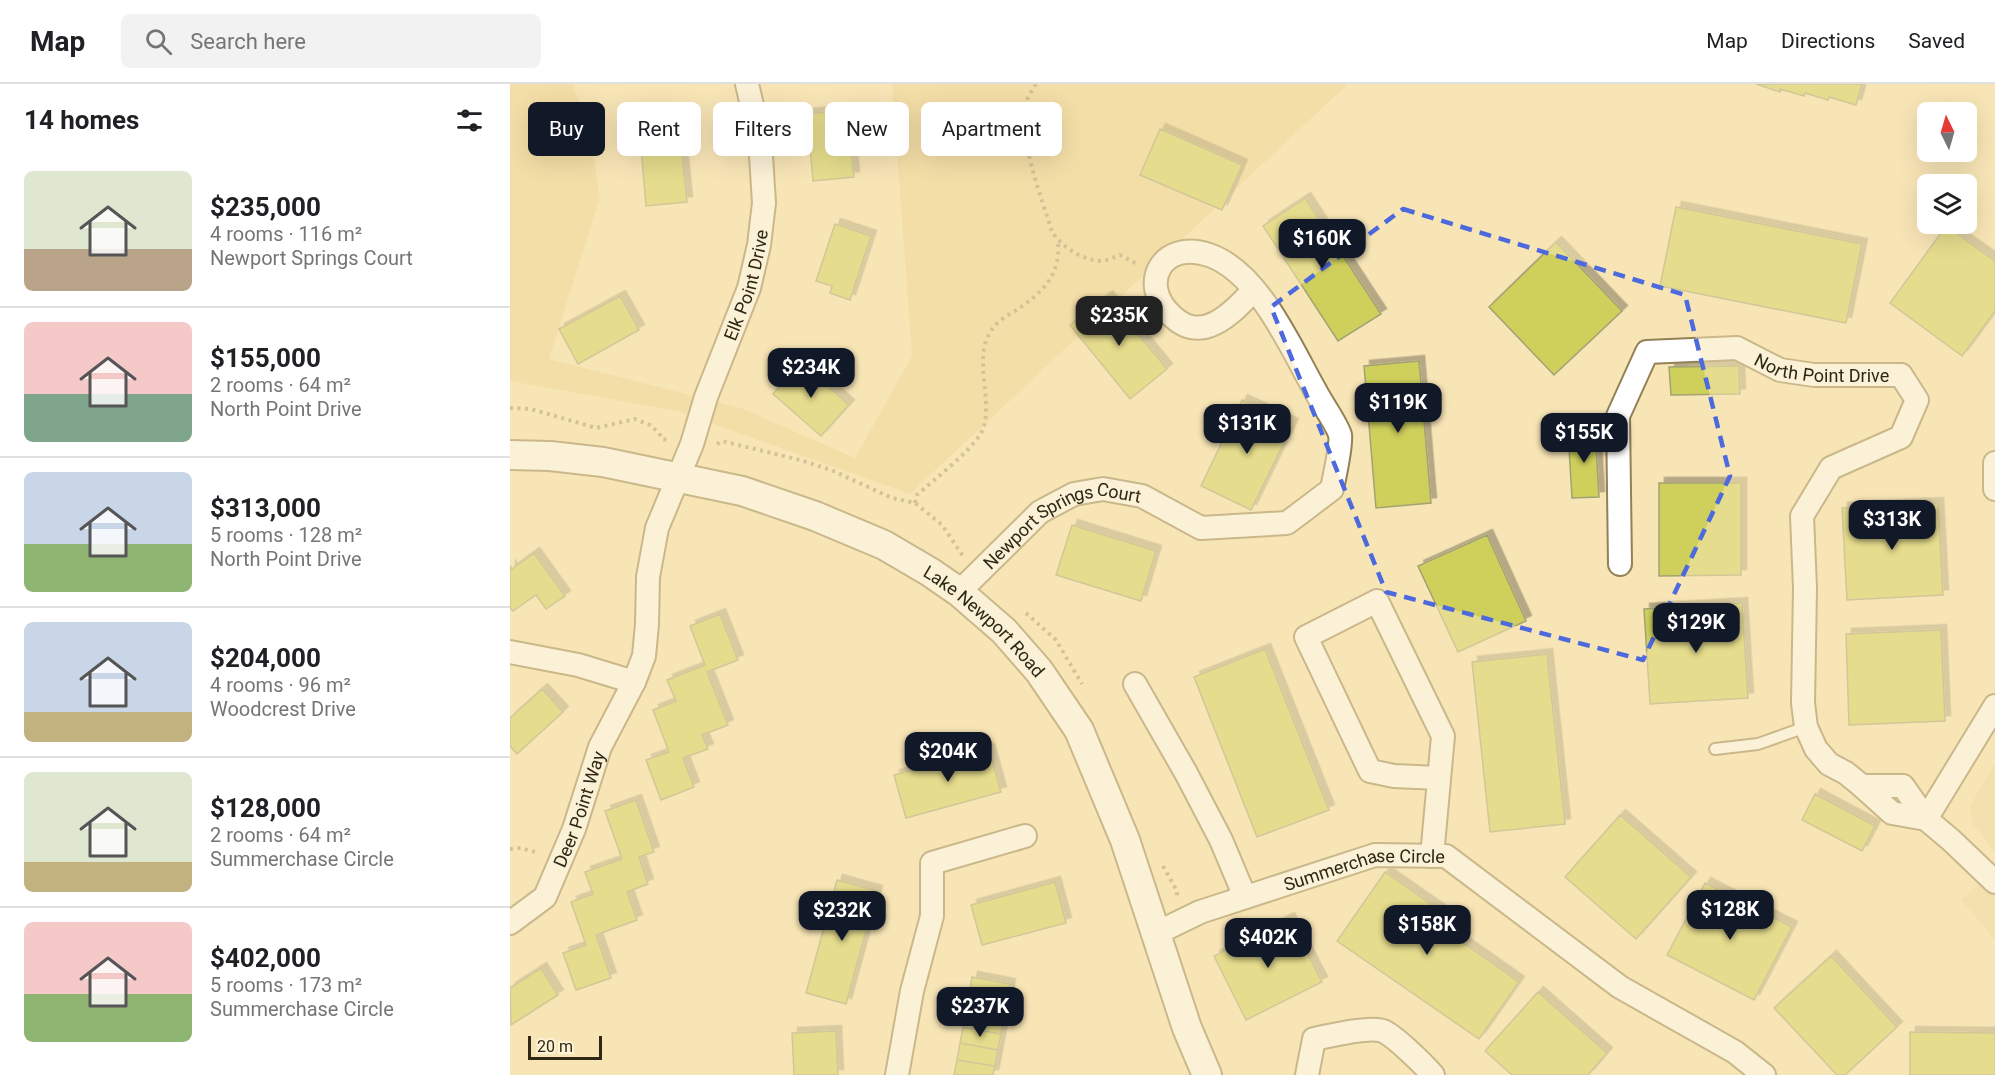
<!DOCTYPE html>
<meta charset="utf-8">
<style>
:root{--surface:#fff;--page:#f2f2f2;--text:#202124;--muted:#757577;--line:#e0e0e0;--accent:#111827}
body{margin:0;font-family:Roboto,sans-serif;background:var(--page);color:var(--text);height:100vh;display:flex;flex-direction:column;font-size:22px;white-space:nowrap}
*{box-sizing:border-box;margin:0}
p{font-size:20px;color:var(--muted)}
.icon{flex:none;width:33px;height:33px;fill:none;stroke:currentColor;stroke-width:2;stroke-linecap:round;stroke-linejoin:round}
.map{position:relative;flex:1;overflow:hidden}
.panel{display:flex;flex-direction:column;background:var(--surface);width:510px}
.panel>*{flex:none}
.banner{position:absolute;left:18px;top:18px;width:570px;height:54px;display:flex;gap:12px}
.needle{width:39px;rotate:355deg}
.tools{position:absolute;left:1407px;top:18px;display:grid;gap:12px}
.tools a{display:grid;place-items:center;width:60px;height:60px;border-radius:9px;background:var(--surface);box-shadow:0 6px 24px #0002;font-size:30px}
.scale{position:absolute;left:18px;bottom:15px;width:74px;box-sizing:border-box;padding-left:6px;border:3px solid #2f2815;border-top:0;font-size:16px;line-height:21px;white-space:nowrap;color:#2f2815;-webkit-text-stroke:4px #fef3d7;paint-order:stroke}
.price{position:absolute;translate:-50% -51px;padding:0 14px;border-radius:12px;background:var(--accent);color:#fff;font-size:20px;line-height:39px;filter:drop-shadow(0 2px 3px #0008)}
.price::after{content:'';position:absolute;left:50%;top:36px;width:18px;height:14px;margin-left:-9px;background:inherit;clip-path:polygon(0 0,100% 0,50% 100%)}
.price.active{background:#222;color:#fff}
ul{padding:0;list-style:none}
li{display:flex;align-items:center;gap:18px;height:150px;padding:0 24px}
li+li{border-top:2px solid var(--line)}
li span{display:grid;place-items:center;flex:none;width:168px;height:120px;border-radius:9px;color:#555}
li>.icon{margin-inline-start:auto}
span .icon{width:72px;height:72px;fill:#fffc;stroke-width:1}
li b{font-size:26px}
h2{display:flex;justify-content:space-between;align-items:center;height:72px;padding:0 24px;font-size:26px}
.tag{padding:0 21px;border-radius:9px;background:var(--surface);box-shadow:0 6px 24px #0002;font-size:21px;line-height:54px}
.tag.active{background:var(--accent);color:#fff}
header{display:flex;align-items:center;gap:36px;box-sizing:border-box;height:84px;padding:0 30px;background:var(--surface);border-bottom:2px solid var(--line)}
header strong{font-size:28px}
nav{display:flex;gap:33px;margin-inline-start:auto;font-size:21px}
.search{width:420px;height:54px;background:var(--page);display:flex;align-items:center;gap:15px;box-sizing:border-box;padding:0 21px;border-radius:9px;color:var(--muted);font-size:22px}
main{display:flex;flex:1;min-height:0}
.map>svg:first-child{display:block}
.built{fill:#efdaa4}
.green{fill:#efd695}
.building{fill:#cfd05b;stroke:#a2a374;stroke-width:1.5;filter:url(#shadow)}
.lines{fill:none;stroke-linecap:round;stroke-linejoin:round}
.service-casing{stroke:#928155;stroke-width:14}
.minor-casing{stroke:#928155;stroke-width:26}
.tertiary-casing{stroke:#928155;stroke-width:32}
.path{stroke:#a59773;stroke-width:4;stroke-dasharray:3 4.5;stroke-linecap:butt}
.service{stroke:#fff;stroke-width:10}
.minor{stroke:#fff;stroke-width:22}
.tertiary{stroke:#fff;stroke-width:28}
.marked{fill:none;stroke:#4c69dd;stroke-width:4.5;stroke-dasharray:12 8;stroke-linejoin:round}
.labels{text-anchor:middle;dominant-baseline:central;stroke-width:5;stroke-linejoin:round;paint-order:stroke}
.street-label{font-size:18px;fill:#2f2815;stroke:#fef3d7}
</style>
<header>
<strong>Map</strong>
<div class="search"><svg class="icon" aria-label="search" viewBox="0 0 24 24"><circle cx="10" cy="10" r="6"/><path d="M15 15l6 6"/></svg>Search here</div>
<nav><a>Map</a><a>Directions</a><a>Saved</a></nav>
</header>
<main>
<section class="panel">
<h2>14 homes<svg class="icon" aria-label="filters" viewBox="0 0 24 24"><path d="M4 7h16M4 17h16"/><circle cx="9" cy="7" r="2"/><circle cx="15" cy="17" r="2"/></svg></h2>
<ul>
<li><span style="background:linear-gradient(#dfe7d0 65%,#b9a48a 0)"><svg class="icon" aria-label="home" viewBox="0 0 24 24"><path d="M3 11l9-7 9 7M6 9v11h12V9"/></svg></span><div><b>$235,000</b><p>4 rooms · 116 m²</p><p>Newport Springs Court</p></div></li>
<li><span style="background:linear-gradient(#f6c9c9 60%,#7fa58c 0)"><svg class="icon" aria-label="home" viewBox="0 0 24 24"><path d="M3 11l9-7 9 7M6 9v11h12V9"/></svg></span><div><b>$155,000</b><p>2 rooms · 64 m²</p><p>North Point Drive</p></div></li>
<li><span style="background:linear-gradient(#c9d6e8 60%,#8fb573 0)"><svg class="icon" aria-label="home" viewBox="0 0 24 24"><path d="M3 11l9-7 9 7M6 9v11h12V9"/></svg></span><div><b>$313,000</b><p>5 rooms · 128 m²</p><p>North Point Drive</p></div></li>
<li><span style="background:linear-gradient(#c9d6e8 75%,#c2b280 0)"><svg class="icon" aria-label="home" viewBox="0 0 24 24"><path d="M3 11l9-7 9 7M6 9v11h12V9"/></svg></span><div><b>$204,000</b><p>4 rooms · 96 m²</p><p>Woodcrest Drive</p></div></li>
<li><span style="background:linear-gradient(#dfe7d0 75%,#c2b280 0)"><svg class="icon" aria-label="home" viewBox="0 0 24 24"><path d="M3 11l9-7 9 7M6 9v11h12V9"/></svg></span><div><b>$128,000</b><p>2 rooms · 64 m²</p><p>Summerchase Circle</p></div></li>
<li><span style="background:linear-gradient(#f6c9c9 60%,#8fb573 0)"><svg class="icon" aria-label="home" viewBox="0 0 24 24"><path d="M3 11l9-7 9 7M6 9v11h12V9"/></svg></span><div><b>$402,000</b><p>5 rooms · 173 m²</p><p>Summerchase Circle</p></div></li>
</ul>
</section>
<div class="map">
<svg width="1485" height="991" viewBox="0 0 1485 991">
<defs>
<filter id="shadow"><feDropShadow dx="5.5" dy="-5.5" stdDeviation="0" flood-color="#0004"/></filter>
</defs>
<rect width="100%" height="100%" fill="#f8e5b6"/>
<path class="built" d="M1485,679V768L1463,740L1460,722Z
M1485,786V856L1451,816Z"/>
<path class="green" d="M0,0H62L78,36L90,114L39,275L231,324L345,374L402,272L382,0H838L400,410L167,327L0,297Z"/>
<path class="building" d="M1246,0H1352L1346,21L1319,13L1318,16L1295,9L1294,12L1270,5V8Z
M338,26L344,93L303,97L297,30Z
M650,45L732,81L712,126L630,91Z
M171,60L177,118L136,122L131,64Z
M795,114L871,230L828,257L753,142Z
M1166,123L1352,160L1336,239L1150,202Z
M325,140L361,152L340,216L320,209L322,202L306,197Z
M1436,142L1485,177V227L1452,272L1380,219Z
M1046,158L1112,227L1044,291L979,223Z
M110,212L129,246L68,280L49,245Z
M597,212L657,285L620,315L560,241Z
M909,277L921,419L866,424L854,282Z
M290,278L339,321L311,352L263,310Z
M1229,282L1230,310L1161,311L1159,283Z
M732,316L783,340L741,426L691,402Z
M1085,346L1089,413L1062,414L1058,347Z
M1149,399H1231V491L1149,492Z
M1428,419L1433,511L1337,516L1332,424Z
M562,441L646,467L631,517L546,491Z
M977,451L1016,537L948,568L908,482Z
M24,469L55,512L36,525L26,511L3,527L0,524V482L2,485Z
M1232,519L1238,614L1140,620L1134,525Z
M210,530L228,576L197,588L218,641L192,651L198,665L173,674L184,703L151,716L136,676L159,668L143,626L166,617L157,596L195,581L180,542Z
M1431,546L1435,637L1339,641L1336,550Z
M755,565L819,726L747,753L684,593Z
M1037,570L1055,740L980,748L962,578Z
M32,605L53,628L7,670L0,662V634Z
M479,665L491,708L396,734L384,691Z
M1305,710L1365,742L1352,767L1292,736Z
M126,716L144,768L129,773L138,800L117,808L127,836L86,851L101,894L66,906L53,869L76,861L61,818L83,810L75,788L112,775L95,727Z
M1110,731L1181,793L1126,855L1055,793Z
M875,788L955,844L948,855L1009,898L969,955L827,857Z
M327,796L367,807L336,920L296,909Z
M545,798L556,839L472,861L461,821Z
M1195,799L1282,843L1244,916L1157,871Z
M779,834L812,898L736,936L704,872Z
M1321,872L1387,943L1335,991H1327L1264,924Z
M31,884L48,911L1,941L0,904Z
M462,893L500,900L497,917L459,910Z
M1028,908L1097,969L1078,991H1002L975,967Z
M459,910L497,917L494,933L456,926Z
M456,926L494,933L491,950L453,943Z
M453,943L491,950L488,966L450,959Z
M326,947L328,991H284L282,949Z
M1400,948L1485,949V991H1400Z
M450,959L488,966L485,982L447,976Z
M447,976L485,982L483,991H444Z"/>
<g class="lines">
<defs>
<path id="service" d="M1205,665L1248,660L1296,643"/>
<g id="minor">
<path d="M1485,379V405"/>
<path id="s1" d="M1110,480L1108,332L1137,268L1227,264L1270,286L1304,291H1391L1407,316L1391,353L1321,384L1292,432L1295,504L1293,619L1296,643L1306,665L1319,680L1336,689L1352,702L1382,729L1416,735"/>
<path id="s2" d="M449,508L530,428L564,410L593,405L632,412L691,444L777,439L822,405C824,394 832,360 830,351C828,342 811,318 806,308C781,264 749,188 699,171C652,155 628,200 661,231C692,262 722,229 744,206"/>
<path d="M0,568L68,581L124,598"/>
<path d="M625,600L676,689L711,756L735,813"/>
<path d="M1352,702H1393L1416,735L1441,756L1485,798"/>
<path d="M1416,735L1485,622"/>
<path d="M922,772L933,652L867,517L796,553L860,687L884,692L929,694"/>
<path id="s3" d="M0,839L35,813L64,745L90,663L124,598L134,572L137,540L138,493L147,444L182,360L196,313L239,204L249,161L254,119L250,56L237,0"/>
<path id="s4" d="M647,849L690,828L865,771L936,772L1110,903L1225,968L1254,991"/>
<path d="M387,991L402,907L422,832V779L515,752"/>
<path d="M797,991L804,955C819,952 859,942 873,947C885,952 914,981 923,991"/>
</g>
<g id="tertiary">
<path id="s5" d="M0,371L40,372L93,378L232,407L305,432L374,461L420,488L449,508L494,547L529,587L569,646L615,756L677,944L697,991"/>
</g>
</defs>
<use href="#service" class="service-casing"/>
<use href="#minor" class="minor-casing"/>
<use href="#tertiary" class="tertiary-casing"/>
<path class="path" d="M526,0C523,5 519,11 517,16C506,49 532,115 542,148C552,163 572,176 591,177C597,177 604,173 610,171L627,180
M0,324L21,325L86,344L125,335L140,341L149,349L152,355L159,356
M207,360L212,357L290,376L321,386L382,414L405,419L432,441L453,472
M405,419L407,411C423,396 469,362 474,342C482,312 463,274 481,247C486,238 496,232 505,227C532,209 551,192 548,157
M516,529L546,556L572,600
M0,765L11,764L29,769
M653,782L667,807V813"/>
<use href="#service" class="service"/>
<use href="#minor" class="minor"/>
<use href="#tertiary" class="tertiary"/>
</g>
<path d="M0 0H1485V991H0ZM893,125L1175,211L1220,392L1133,576L876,508L761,223Z" fill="#f8e5b6" fill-opacity=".55" fill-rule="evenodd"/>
<path class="marked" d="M893,125L1175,211L1220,392L1133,576L876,508L761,223Z"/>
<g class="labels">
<g class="street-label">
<text stroke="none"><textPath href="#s3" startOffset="693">Elk Point Drive</textPath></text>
<text stroke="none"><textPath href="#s1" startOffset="398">North Point Drive</textPath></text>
<text stroke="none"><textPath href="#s2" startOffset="129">Newport Springs Court</textPath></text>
<text stroke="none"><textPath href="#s5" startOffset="514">Lake Newport Road</textPath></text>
<text stroke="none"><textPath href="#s3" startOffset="138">Deer Point Way</textPath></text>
<text stroke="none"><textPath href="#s4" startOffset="219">Summerchase Circle</textPath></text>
</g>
</g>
</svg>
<div class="tools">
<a><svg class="needle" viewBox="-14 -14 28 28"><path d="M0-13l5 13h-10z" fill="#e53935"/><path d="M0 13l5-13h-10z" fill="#757577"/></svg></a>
<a><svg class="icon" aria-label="layers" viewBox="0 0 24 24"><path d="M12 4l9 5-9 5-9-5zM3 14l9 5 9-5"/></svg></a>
</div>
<div class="scale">20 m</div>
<b class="price" style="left:812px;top:186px">$160K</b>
<b class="price active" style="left:609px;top:263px">$235K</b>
<b class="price" style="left:301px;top:315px">$234K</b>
<b class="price" style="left:888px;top:350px">$119K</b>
<b class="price" style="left:737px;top:371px">$131K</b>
<b class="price" style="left:1074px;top:380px">$155K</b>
<b class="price" style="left:1382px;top:467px">$313K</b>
<b class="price" style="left:1186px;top:570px">$129K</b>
<b class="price" style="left:438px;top:699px">$204K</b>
<b class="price" style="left:1220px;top:857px">$128K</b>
<b class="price" style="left:332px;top:858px">$232K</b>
<b class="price" style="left:917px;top:872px">$158K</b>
<b class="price" style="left:758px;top:885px">$402K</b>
<b class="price" style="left:470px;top:954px">$237K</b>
<div class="banner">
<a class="tag active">Buy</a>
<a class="tag">Rent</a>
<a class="tag">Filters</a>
<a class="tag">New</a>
<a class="tag">Apartment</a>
</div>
</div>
</main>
